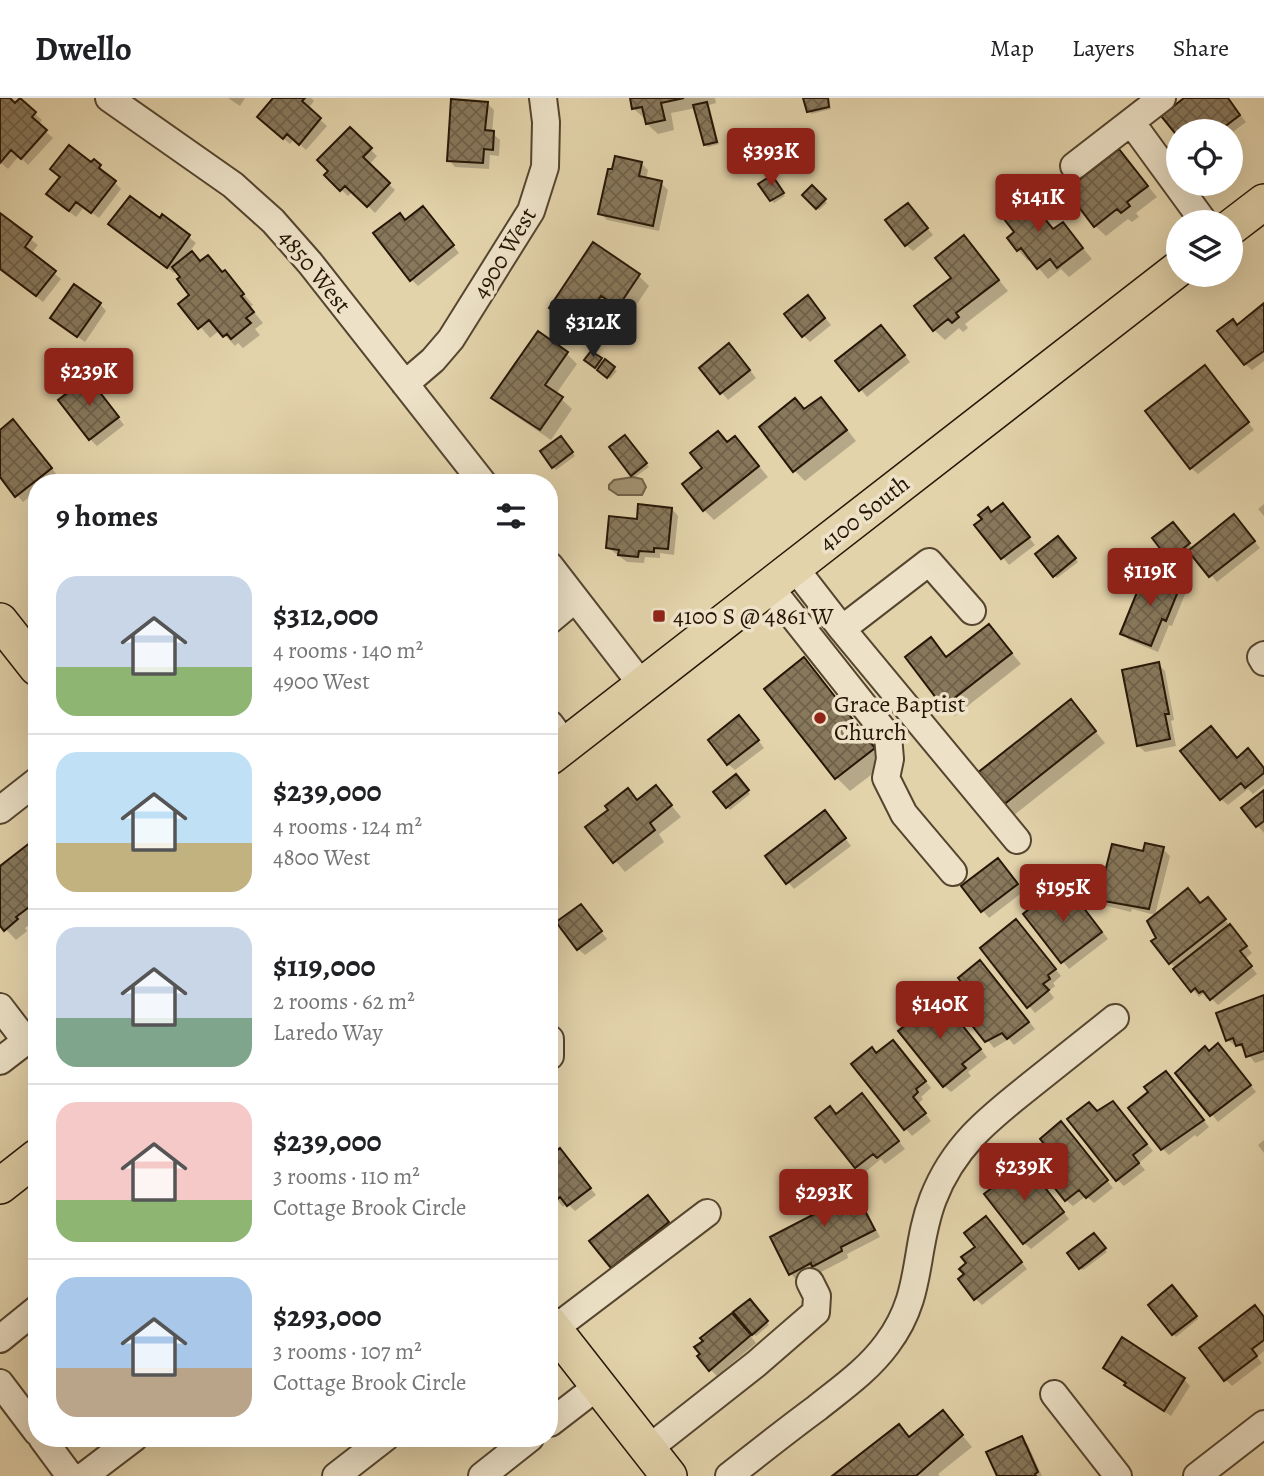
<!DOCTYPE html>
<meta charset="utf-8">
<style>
:root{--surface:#fff;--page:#f6f6f6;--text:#202124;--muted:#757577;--line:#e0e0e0;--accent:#8f2418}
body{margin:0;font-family:Alegreya,serif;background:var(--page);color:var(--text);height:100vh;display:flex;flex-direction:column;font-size:26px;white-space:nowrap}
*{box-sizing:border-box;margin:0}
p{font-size:23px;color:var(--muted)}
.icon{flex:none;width:38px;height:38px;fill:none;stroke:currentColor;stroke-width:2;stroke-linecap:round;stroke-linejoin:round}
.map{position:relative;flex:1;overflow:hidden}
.panel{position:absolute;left:28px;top:376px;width:530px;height:973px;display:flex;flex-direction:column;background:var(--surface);border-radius:28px;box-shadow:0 7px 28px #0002}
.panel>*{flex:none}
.fabs{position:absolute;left:1166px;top:21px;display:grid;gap:14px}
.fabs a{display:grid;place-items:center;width:77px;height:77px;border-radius:50%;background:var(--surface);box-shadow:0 7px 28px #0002;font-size:35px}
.price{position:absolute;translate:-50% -60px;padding:0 16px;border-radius:7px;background:var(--accent);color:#fff;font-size:23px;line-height:46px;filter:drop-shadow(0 2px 4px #0008)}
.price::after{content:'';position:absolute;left:50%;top:42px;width:21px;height:16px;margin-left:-10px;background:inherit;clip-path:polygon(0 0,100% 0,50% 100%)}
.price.active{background:#222;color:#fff}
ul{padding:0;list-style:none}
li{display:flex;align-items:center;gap:21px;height:175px;padding:0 28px}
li+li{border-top:2px solid var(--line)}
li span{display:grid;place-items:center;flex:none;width:196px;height:140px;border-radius:21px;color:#555}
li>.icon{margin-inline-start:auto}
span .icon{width:84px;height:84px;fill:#fffc;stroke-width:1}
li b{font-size:30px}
h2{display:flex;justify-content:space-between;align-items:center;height:84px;padding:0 28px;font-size:30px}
header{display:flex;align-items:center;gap:42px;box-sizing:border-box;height:98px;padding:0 35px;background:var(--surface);border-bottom:2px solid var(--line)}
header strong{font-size:33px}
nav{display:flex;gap:38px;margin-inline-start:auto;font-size:24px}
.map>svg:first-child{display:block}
.water{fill:#a39373;stroke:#716147;stroke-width:2}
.shadow{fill:#0003}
.building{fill:url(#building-cross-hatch);stroke:#261606;stroke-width:2}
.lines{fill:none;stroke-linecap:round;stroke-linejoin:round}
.minor-casing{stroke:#55452f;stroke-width:30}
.major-casing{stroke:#261606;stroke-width:38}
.minor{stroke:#ede2c8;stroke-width:26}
.major{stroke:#e3d3ab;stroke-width:35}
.poi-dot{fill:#8f2418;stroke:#ede2c8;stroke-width:2.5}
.labels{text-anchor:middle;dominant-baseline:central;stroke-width:7;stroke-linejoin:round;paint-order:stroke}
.street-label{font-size:24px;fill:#261606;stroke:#ede2c8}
.poi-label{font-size:24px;fill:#261606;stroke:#ede2c8;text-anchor:start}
</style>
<header>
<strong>Dwello</strong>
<nav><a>Map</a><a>Layers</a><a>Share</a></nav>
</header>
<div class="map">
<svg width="1264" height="1378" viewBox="0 0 1264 1378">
<defs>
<pattern id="building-cross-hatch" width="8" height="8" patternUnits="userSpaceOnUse" patternTransform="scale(1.75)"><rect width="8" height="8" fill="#88785c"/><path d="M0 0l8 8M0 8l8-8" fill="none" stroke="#6f614a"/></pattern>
</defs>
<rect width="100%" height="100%" fill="#e3d3ab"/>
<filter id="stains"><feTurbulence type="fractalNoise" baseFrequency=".00286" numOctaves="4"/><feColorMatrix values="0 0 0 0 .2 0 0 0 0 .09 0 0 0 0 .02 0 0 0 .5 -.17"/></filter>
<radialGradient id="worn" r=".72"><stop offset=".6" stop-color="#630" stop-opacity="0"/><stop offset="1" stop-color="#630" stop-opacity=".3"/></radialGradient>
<path class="water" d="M633,379L642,381L646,389L642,397H618L609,391V387L614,382Z"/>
<path class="shadow" d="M0,0H7L16,7L20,2L42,22L38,27L53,40L28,67L19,58L8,71L0,64Z
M228,0H245L240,8Z
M276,0H311L314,3L308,11L327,28L306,52L294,41L290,46L266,25Z
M631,0H715L716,5L709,7L719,46L708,49L705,46L696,10L671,15L674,32L658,36L647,26L646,20H644L633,10Z
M805,0H829L831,11L811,16Z
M1187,0H1227L1246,24L1230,36V33H1178L1164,18Z
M487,5L494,12L492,35L500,42L499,58L490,57L489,71L455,69L449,62Z
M350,32L377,58L369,67L395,92L375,115L353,93L348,98L326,77Z
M1119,53L1157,99L1136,115L1139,119L1132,124L1128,121L1106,138L1095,128Z
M94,63L121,91L99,120L84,109L76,119L55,102Z
M641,65L648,72L646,81L661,85L668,92L659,133L607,122L600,115Z
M775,82L785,98L774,105L771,102Z
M812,89L827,105L819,112L804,97Z
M914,114L933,137L913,153L906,147Z
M430,117L459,155L418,188L412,182L406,123Z
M0,118L38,147L31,156L61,181L43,204L0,170Z
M163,118L196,145L190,153L201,164L223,175L225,174L253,207L250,209L263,225L255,231L260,237L243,250L238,245L235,248L220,232L210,240L181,206L191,197L177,172L174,175L110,126L160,123Z
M1063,126L1092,161L1069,179L1061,171L1048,181L1031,161L1028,163L1018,152L1009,140L1054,133Z
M964,139L1008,193L965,226L968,230L963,234L959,230L945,242L934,232L953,181Z
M639,178L649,188L629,218L612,207L591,239L562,220L552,209Z
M100,206L106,213L85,244L52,220Z
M814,206L831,227L810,244L803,237Z
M1264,208V263L1252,272L1245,266L1238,229Z
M538,236L567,256L577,266L556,296L572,311L551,342L504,310L494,300Z
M888,236L910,264L867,299L838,263Z
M736,254L756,280L728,302L701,270Z
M601,262L617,273L610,281L589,265Z
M1211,276L1254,332L1198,376L1191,370Z
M94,288L124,327L97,348L90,341Z
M795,302L806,313L831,311L856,343L805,383L794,372Z
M20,330L57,377L47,385H37V393L23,404L0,377V334Z
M628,342L649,369L635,379L633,377Z
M564,343L575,358L556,372L553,369Z
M728,346L745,351L768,379L714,422L704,412L705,370Z
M550,395L555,402L550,406Z
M1264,406V418L1258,411Z
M672,411L678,418L674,457L660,455V460L645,459L644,465L627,464L607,449L639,423Z
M1009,414L1035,447L1009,467L977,427L992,416Z
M1240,425L1260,450L1217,484L1189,451L1173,463L1171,461L1175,429L1193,451Z
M1061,443L1078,464L1057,480L1054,477Z
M1180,487L1186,494L1172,528L1169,527L1158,554L1129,542L1122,535Z
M989,528L1021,566L955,618L907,560L931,541L947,560Z
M804,562L817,575L888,664L850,693L837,680Z
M1158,566L1165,573L1174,622L1171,623L1176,648L1145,654L1138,647Z
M1071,603L1105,645L1013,718L1003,707Z
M746,626L764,650L735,672L728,666Z
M1237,661L1264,670V687L1253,696L1248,691L1228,707L1221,701Z
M738,681L750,696L730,712L727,709Z
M656,689L681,719L659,736L664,744L625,774L588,730L610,712L628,692L639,703Z
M1264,694V735L1243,710Z
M831,721L851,748L794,791L788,784Z
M37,751V821L25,830L27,833L16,842L0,825V771Z
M1163,751L1170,758L1155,817L1132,811L1131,814L1107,808L1100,802L1144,755Z
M998,762L1024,793L989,820L963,789Z
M1074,797L1108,841L1069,871L1025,816Z
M1201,806L1214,808L1252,855L1245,861L1257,876L1218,907L1210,899L1207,901L1203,896L1199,899L1171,865Z
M581,808L607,841L585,857L578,851Z
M1023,830L1061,878L1053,885L1055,888L1049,893L1054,900L1035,915L1029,908Z
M987,871L1035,931L1014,947L1009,941L994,950L954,902Z
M1264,899V962L1255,965L1246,953L1238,947L1235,948L1228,942Z
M947,908L987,959L968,974L971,978L951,994L944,988Z
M900,950L931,990L921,999L923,1001L918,1006L931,1023L912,1038L853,966Z
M1209,954H1225L1256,994L1218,1024L1178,975Z
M1172,982L1209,1029L1197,1039L1195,1037L1169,1057L1163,1051L1151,995Z
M868,1004L905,1051L885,1066L881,1061L863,1076L856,1069L837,1018Z
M1120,1012L1153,1053L1139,1065L1145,1072L1124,1088L1118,1082L1097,1015Z
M1068,1032L1113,1090L1094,1105L1086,1098L1073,1108L1066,1102Z
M1264,1042V1055L1258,1047Z
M560,1052L596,1097L575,1113L567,1105L563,1109L550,1093V1060Z
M1031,1073L1069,1121L1031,1151L1024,1145Z
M847,1080L853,1087L880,1139L847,1156L848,1160L821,1174L818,1172L797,1182L791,1176Z
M655,1106L675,1131L618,1175L612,1169Z
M992,1127L1027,1171L982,1207L976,1201L966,1177L969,1165Z
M1096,1140L1107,1154L1083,1172L1080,1170Z
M1175,1193L1198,1221L1176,1239L1173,1236Z
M749,1203L769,1227L756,1238L753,1236Z
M1264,1219V1253L1257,1259L1262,1265L1232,1288L1226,1282Z
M739,1224L756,1245L717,1278L710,1271Z
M1105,1269L1184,1281L1190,1288L1171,1318L1133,1293Z
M943,1314L972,1349L938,1376L940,1378H835L910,1340Z
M1022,1340L1028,1347L1042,1378H999Z"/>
<path class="building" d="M0,0H10L15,5L20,0L36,14L32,19L47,32L21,61L11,52L0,65Z
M273,0H305L302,3L321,20L299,47L287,36L283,41L257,19Z
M630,0H684L661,5L665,22L646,26L642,9L632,11Z
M803,0H828L829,9L807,14Z
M1184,0H1228L1240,17L1219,33H1178V39L1161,18Z
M451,1L488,4L485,32L494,33L493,52L484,51L483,65L447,63Z
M707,4L717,44L704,47L693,7Z
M350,29L372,50L363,59L390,85L367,109L345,88L340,93L324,77L328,73L317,62Z
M69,47L91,64L94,61L101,67L99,70L116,83L91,115L76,104L69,113L46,96L60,79L50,71Z
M1119,51L1148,88L1127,104L1130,108L1121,115L1117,111L1094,129L1066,92Z
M615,58L642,64L639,78L662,83L653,128L598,116L608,71H612Z
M772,77L784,95L770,103L758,86Z
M812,87L826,101L816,111L802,97Z
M1022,93L1053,131L1063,124L1083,150L1057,170L1050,161L1037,171L1021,150L1017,153L1007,140L1014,134L997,112Z
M130,98L160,120L162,116L190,137L167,170L108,126Z
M908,105L928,130L905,148L885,122Z
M423,108L454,147L410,183L373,135L400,115L405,122Z
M0,115L32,139L25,149L56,173L36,198L0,171Z
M964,137L999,182L956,215L959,219L952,225L948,221L933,233L914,208L951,180L935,160Z
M593,144L640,176L618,209L601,198L580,230L549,210Z
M192,153L200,163L208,157L222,174L225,172L244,196L241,198L254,214L246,220L251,225L231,241L227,236L223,239L209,222L198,231L178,206L189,197L177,181L180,179L172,169Z
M74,186L101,205L77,239L50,220Z
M808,197L825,220L802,239L784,216Z
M1264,205V253L1244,267L1217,233L1233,221L1237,227Z
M881,227L905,257L859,293L835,263Z
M538,233L568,254L545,287L563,299L540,332L491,300Z
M729,245L750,272L720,296L699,270Z
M591,253L602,260L595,270L584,262Z
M605,261L615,269L607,280L597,272Z
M1205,267L1249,324L1190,371L1145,313Z
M88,279L119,319L89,342L58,302Z
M821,299L847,332L793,374L759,329L795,300L804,311Z
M13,321L52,370L15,399L0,379V332Z
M718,333L727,344L735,338L759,368L703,413L682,386L702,370L690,355Z
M625,337L647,365L631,378L609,349Z
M561,338L573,354L552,370L540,353Z
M1003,405L1030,439L1001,461L974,427L982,421L978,417L988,409L991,414Z
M638,406L672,410L668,451L654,450V454L639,453L638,459L618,457L619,452L606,450L609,418L637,421Z
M1234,416L1255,443L1209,479L1188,453Z
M1173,424L1190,445L1169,462L1152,440Z
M1058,438L1076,460L1053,479L1035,456Z
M1146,472L1181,486L1166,523L1162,521L1151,548L1120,536Z
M989,526L1012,555L943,609L905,559L931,539L946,559Z
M804,559L875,650L835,681L764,591Z
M1159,564L1169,616H1165L1170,641L1137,648L1122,572Z
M1071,601L1096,633L1002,708L976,676Z
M739,617L759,642L727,667L708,642Z
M1211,628L1237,660L1248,650L1264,670V675L1245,690L1241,685L1220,702L1180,653Z
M736,676L749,692L726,710L713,694Z
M656,687L672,707L650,725L655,732L613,765L585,729L608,712L605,708L628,690L637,702Z
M1264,692V723L1256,729L1241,710Z
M825,712L846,740L786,786L765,758Z
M31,744L37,750V803L16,819L18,821L4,833L0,828V768Z
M1145,745L1164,749L1149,811L1098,802L1112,746L1143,753Z
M998,760L1018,786L981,814L961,788Z
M1067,788L1102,834L1061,865L1023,816L1039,803L1042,807Z
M1188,790L1200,805L1208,799L1226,821L1169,866L1151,843L1156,840L1147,823Z
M581,806L602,833L577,852L556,824Z
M1016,821L1056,871L1048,877L1050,881L1043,886L1049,892L1027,910L980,850Z
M1230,826L1247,848L1240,853L1252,868L1210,902L1203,893L1199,895L1195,890L1191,894L1173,871Z
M980,862L1029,924L1007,941L1002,935L985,944L951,901L966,890L958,880Z
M1264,897V953L1246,959L1242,946L1236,948L1233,940L1226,943L1216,915Z
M940,899L981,951L962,966L966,970L943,989L898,933Z
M893,942L926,983L916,991L918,994L913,999L926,1015L904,1032L851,966L872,949L876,955Z
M1218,945L1251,987L1210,1018L1175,975L1205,948L1209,953Z
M1166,973L1204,1022L1161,1052L1128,1010L1148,994L1144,989Z
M862,995L899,1043L877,1060L873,1056L855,1070L815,1020L830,1008L836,1016Z
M1113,1003L1147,1046L1133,1057L1139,1065L1116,1083L1067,1021L1089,1004L1097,1013Z
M1061,1023L1108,1082L1086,1100L1079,1092L1065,1103L1031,1060L1040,1053L1039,1050L1044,1046L1040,1041Z
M560,1050L591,1090L567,1108L560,1099L555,1103L550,1096V1058Z
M1025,1064L1064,1114L1023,1146L984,1096Z
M847,1078L875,1132L841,1149L842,1153L812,1169L811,1165L789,1177L770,1139L828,1109L820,1092Z
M648,1097L669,1124L611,1170L589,1143Z
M986,1118L1022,1164L974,1202L958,1181L964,1176L959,1171L966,1165L961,1159L975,1149L964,1135Z
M1094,1135L1106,1150L1079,1171L1067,1155Z
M1172,1187L1197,1218L1172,1237L1148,1207Z
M750,1201L768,1223L752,1237L733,1214Z
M1255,1207L1264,1219V1242L1252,1251L1257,1258L1224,1283L1199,1250Z
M732,1215L751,1237L709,1273L697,1258L700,1256L694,1249L703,1243L700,1240Z
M1122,1239L1185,1280L1164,1313L1124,1287L1126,1285L1103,1270Z
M943,1312L963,1337L916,1378H832L899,1326L909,1339Z
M1022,1338L1038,1374L1035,1376L1036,1378H997L986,1354Z"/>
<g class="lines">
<defs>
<path id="minor" d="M109,0L233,87L273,123L310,165L483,385
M1131,24L1204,124
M1074,68L1162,0
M405,286L433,262L451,241L531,113L545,69L546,24L543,0
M550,468L642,587
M794,469L842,531L1017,742
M769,488L888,638L890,661L886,680L904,716L953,774
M550,522L575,501
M842,531L929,464L972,513
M1264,557L1261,559L1264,564
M550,626L565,646
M0,712L37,683
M0,909L26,943L0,963
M550,941V958
M554,1231L707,1115
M0,1241L37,1211
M0,1285L37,1334
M1054,1296L1118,1378
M550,1325L598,1288
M42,1340L70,1378
M648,1351L756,1266L816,1214L817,1198L810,1184
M84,1378L134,1340
M336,1378L385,1340
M482,1378L530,1340
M729,1378C758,1355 787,1332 817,1310C842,1290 868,1272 887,1246C924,1197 913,1153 933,1101C954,1046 992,1018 1036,983C1062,962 1089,941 1115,920
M1197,1378L1264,1326"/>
<path id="major" d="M1230,130L1264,104
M0,523L37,570
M550,659L1178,171
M0,1088L37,1059
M550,1226L669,1378"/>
</defs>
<use href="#minor" class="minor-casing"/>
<use href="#major" class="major-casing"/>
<use href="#minor" class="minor"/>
<use href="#major" class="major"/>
</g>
<g class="poi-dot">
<rect x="652" y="511" width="14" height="14" rx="3.5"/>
<circle cx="820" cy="620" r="7"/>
</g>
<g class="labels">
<g class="street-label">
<text transform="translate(504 155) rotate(-59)">4900 West</text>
<text transform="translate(315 173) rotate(51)">4850 West</text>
<text transform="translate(864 415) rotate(-38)">4100 South</text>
</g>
<g class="poi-label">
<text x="673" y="518">4100 S @ 4861 W</text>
<text x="834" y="606">Grace Baptist<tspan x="834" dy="28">Church</tspan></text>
</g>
</g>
<rect width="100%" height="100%" filter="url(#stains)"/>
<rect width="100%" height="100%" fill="url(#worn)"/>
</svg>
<div class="fabs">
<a><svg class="icon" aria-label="locate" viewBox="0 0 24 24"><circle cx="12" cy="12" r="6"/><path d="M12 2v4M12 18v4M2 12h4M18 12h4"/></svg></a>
<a><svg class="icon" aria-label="layers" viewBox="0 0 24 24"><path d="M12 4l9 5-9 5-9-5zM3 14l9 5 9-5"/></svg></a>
</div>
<b class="price" style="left:771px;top:90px">$393K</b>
<b class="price" style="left:1038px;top:136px">$141K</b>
<b class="price active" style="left:593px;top:261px">$312K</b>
<b class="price" style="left:89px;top:310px">$239K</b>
<b class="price" style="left:1150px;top:510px">$119K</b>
<b class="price" style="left:1063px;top:826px">$195K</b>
<b class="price" style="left:940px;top:943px">$140K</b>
<b class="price" style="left:1024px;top:1105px">$239K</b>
<b class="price" style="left:824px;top:1131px">$293K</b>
<section class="panel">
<h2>9 homes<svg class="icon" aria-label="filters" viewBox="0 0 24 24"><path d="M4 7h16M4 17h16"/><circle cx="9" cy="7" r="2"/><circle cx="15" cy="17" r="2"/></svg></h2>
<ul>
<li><span style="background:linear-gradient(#c9d6e8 65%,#8fb573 0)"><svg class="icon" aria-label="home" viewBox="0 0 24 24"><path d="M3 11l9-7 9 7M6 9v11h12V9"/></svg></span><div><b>$312,000</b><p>4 rooms · 140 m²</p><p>4900 West</p></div></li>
<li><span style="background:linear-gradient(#bfe0f5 65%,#c2b280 0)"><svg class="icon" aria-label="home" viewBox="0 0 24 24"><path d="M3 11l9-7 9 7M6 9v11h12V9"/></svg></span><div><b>$239,000</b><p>4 rooms · 124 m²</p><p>4800 West</p></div></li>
<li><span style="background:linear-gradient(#c9d6e8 65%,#7fa58c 0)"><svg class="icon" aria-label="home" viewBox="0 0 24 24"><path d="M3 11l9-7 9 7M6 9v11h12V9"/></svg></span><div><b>$119,000</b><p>2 rooms · 62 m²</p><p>Laredo Way</p></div></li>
<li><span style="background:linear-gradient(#f6c9c9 70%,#8fb573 0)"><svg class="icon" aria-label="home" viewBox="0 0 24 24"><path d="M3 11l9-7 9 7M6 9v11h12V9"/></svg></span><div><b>$239,000</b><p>3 rooms · 110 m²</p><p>Cottage Brook Circle</p></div></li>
<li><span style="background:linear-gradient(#a9c7e8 65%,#b9a48a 0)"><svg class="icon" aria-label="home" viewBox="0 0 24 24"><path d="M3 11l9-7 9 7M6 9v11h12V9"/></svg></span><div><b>$293,000</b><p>3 rooms · 107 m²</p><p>Cottage Brook Circle</p></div></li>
</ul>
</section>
</div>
